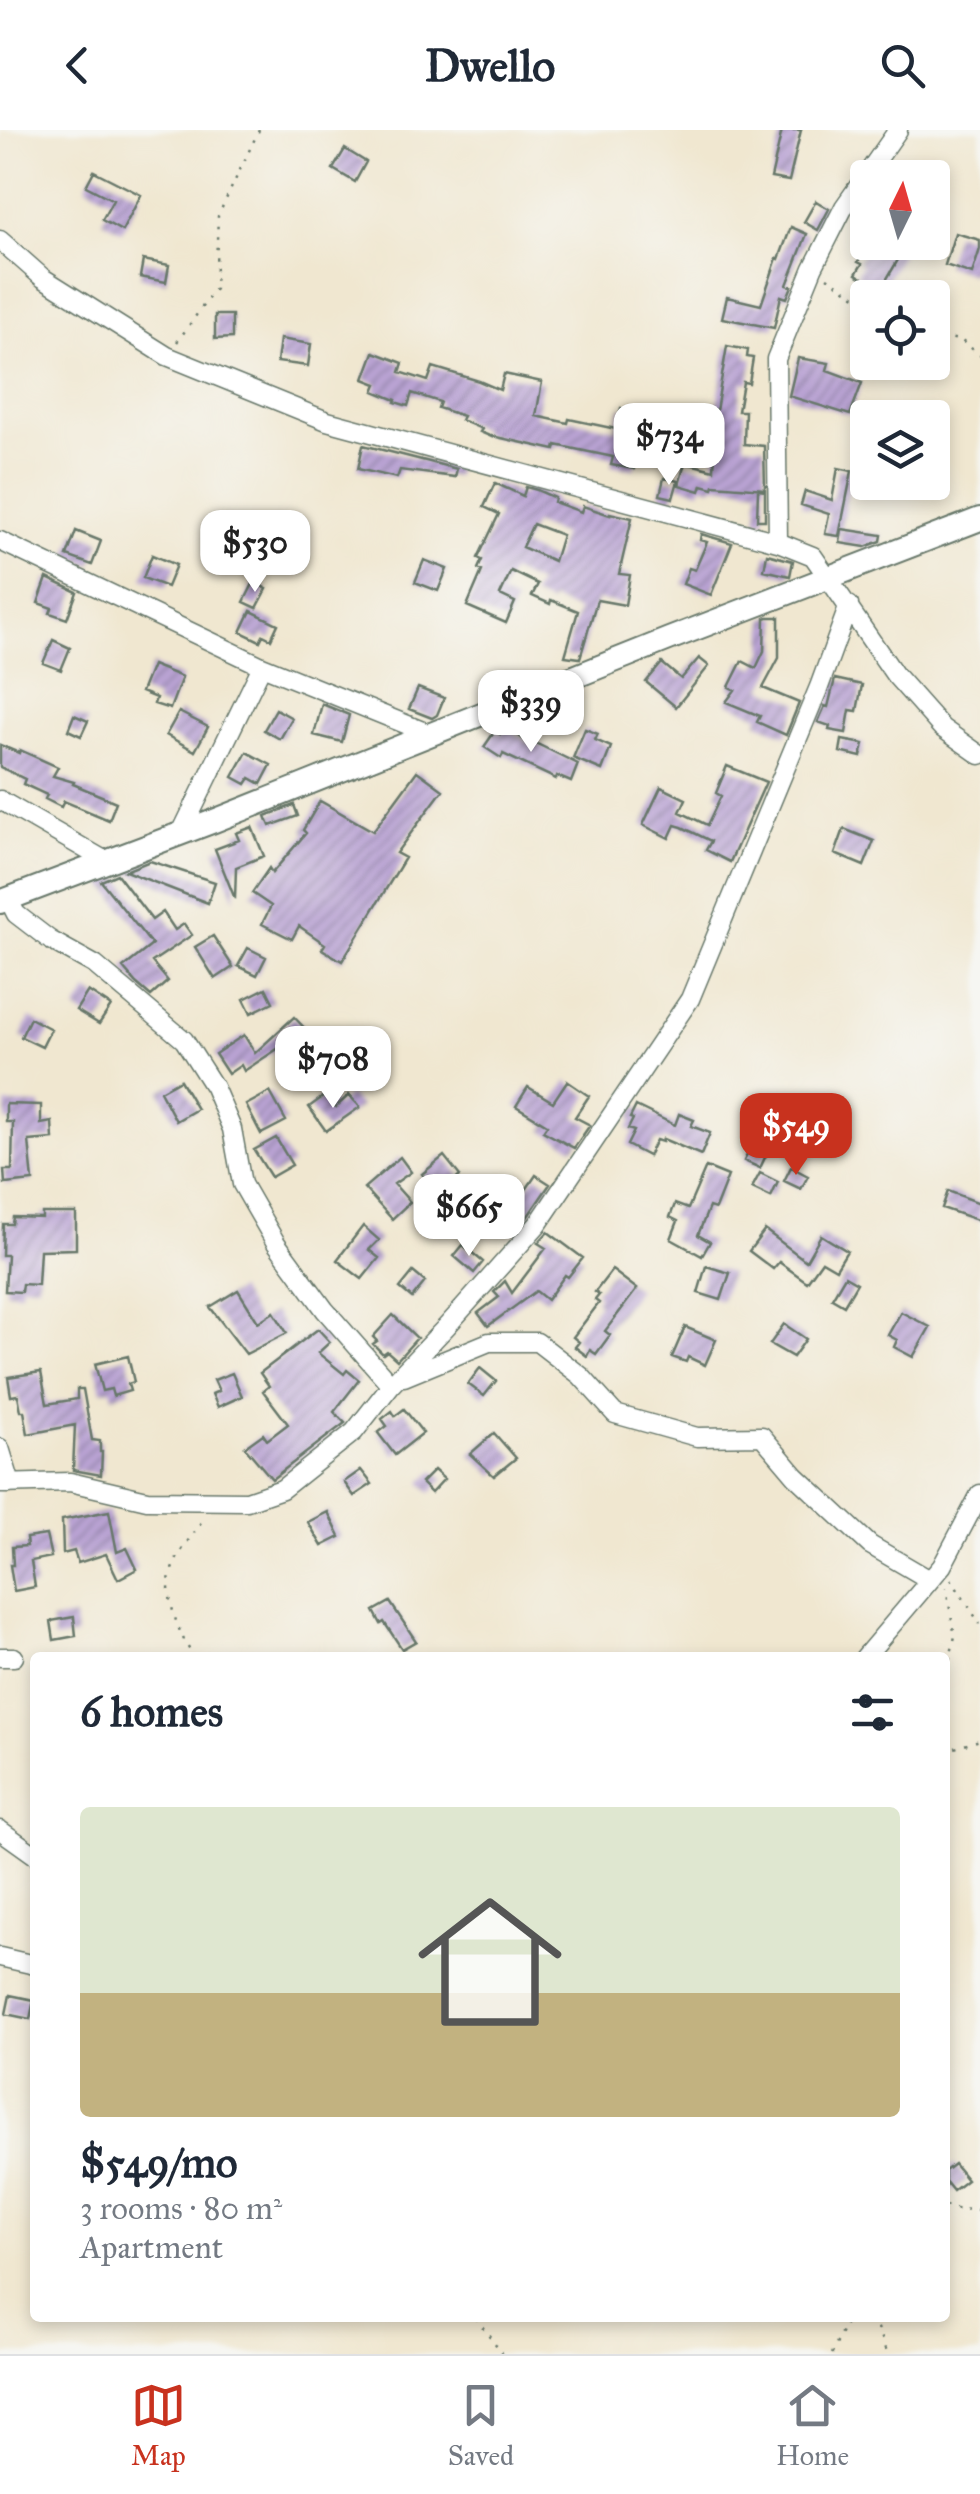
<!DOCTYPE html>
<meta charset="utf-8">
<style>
:root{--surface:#fff;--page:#f6f6f7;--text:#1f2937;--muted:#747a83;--line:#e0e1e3;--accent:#c8321e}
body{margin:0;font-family:"IM FELL Great Primer",serif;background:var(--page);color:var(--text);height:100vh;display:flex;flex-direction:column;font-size:38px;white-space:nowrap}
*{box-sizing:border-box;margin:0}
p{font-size:32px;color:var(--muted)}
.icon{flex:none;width:55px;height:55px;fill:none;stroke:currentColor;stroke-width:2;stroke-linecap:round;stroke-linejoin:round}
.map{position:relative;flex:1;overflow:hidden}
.drawer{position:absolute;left:30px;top:1522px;width:920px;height:670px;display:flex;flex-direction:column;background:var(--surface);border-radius:10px;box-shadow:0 5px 15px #0003}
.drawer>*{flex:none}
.needle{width:65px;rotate:5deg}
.fabs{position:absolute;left:850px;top:30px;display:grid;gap:20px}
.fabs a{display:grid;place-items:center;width:100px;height:100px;border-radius:10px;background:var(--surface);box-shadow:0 5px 15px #0003;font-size:50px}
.price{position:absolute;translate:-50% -85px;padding:0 22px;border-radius:20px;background:#fff;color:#222;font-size:32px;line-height:65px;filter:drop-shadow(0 2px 5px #0008)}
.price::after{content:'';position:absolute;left:50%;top:60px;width:30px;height:22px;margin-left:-15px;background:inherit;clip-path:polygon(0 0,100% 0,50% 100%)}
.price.selected{background:var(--accent);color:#fff}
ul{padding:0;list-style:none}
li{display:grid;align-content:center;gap:20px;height:530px;padding:0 50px}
li span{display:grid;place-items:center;height:310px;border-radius:10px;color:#555}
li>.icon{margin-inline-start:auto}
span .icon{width:180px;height:180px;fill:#fffc;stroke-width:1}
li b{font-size:42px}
h2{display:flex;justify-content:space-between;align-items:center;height:120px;padding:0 50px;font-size:42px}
header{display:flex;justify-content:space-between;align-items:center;height:130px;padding:0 50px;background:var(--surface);font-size:45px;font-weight:700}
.tabs{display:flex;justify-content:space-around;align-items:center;height:140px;border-top:2px solid var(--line);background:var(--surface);font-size:28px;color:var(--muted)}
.tabs a{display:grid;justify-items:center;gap:5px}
.tabs .selected{color:var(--accent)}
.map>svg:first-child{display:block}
.building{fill:url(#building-hatch);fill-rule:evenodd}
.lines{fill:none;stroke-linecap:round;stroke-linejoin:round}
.minor-casing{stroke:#68786b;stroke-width:21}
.major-casing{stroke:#68786b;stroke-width:26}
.path{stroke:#68786b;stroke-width:2.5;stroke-dasharray:2.5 8;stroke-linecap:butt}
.minor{stroke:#fff;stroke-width:18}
.major{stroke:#fff;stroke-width:22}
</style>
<header><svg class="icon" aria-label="back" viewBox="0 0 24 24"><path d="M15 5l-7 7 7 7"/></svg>Dwello<svg class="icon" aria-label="search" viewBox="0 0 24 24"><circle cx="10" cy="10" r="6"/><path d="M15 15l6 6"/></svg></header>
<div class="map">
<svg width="980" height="2224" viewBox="0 0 980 2224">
<defs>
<pattern id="building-hatch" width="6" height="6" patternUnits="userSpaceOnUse" patternTransform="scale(2.5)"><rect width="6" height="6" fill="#b9a3d3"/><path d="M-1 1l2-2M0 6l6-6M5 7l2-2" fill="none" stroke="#9686ac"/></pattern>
</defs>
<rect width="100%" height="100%" fill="#f6f6f2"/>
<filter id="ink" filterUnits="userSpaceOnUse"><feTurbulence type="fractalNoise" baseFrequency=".01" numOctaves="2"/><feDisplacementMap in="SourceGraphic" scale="20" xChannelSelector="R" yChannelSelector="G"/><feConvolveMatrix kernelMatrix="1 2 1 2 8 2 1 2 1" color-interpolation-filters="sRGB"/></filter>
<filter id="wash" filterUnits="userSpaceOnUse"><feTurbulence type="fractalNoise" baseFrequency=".0048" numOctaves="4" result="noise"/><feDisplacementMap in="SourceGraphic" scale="40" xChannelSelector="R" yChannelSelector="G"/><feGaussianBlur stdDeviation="2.25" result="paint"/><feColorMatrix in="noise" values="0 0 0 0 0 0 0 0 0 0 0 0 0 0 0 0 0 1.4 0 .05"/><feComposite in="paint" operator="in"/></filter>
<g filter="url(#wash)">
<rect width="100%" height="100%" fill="#f0e7d0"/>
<g id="blocks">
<path class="building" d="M782,0H801L789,51L771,48Z
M345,19L366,32L355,52L333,39Z
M94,41L141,65L122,101L102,90L113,70L86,56Z
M816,71L829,79L818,100L804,92Z
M791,97L807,104L787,155L792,156L787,168L781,166L774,198L722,188L727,167L761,175L777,128L779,129Z
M955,103L980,110V119L972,144L945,135Z
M877,112H884L902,123L881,159L856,144L862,134L858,132L866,117L872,121Z
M143,130L169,135L166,152L140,147Z
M215,185H232V208L215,209Z
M280,209L311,214L308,236L277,232Z
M727,216L748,220L747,227L753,228L749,253L743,252L738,281H745L744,314L764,316L765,359L714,355L713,358L702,355L700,361L679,355L685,333L714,340L716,305H713V301H688V285L713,286V281H716Z
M374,222L403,233L400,242L428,251L433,237L479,251L500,260L504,244L542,252L536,286L568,293L569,289L616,299L621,278L644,283L634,339L611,335L613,327L556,315L555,320L492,306V307L480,302L482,299L461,290L463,286L438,278L440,272L412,263L408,276L395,272L396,270L374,261L377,254L364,249Z
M798,228L829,233L827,240L862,253L850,285L789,266Z
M363,315L457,339L455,347L400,340L397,348L358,339Z
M838,338L852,341L839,406L825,404L829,384L801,375L805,361L832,370Z
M664,348L678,351L673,368L660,365Z
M495,353L523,366L526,357L537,360L555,368L554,372L581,382L583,376L610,385V383L632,388L619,444L630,445L625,475L597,470L580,528L565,526L578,481L551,470L550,474L532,466L538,454L511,441L500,465L515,472L506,493L467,476L482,441L478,439L482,430L478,428L499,384L484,377ZM533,394L562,405L554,431L522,417Z
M758,360L765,361V390H757Z
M842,399L882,405L881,411L865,417L840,413Z
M76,401L101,411L92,435L67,426Z
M701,404L732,413L711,465L683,454L689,438L695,440L707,412L700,410Z
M767,424L793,431L790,446L764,440Z
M152,425L176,435L167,457L143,448Z
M424,430L447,439L438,461L415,452Z
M47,448L77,462L67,489L50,483L52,478L38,473Z
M254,452L267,459L257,478L244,472Z
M251,481L278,494L271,509L263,505L260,511L241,502Z
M768,487H779V528L763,558L799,573L786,605L757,592L760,586L726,572L735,560L729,557L742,531L756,538L764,521L765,488Z
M53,510L70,518L61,540L43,533Z
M699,528L709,536L676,577L646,552L662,533L681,549Z
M152,535L182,547L170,579L154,574L156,568L141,562Z
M835,549L862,555L857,581L850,580L846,603L829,600L830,596L818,592L825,576L828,577Z
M418,558L444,568L437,585L432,588L409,579Z
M322,574L349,585L342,612L314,605Z
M276,579L292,588L280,609L264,600Z
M179,582L208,597L195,621L166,605Z
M74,585L88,591L81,606L68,600Z
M506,596L530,614L531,611L578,634L571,652L557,646L556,649L503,624L501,628L484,617L495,601L500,604Z
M585,599L598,604L595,610L611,617L602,640L573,628Z
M842,610L864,614L861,627L840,622Z
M0,615L19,623L20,620L58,637L53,646L74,652L73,654L116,672L109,690L64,671L61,677L45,669L47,665L23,654L25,649L0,637Z
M247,622L271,635L261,654L250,648L246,654L233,647Z
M727,636L766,652L730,732L706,720L711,711L682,697L675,695L669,708L643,695L661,657L686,669L680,682L707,695L721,666L716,663Z
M417,641L443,660L396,723L405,728L342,831L322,819L325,814L299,796L292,809L262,794L271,776L252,763L269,738L272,743L306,703L303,700L320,671L373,701Z
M294,675L298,686L270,696L266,686Z
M252,697L264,726L236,737L235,769L215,719L239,710L236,703Z
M844,699L874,711L864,736L835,724Z
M150,731L215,752L208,773L125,741Z
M117,744L152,790L163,782L175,800L184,794L192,805L152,832L168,851L151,866L136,853L123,838L152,815L101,751Z
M213,806L233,837L215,849L195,817Z
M248,818L266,827L257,845L238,836Z
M266,858L273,872L251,883L244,869Z
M88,861L111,876L99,894L76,880Z
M294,887L312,906L288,929L279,918L244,941L241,935L228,944L215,924L244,905L255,923Z
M30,888L51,899L42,917L21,907Z
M180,950L197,979L176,991L160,961Z
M567,951L589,966L575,987L590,995L574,1018L543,1001L547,995L516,976L528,957L553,972Z
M270,962L286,991L261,1004L246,975Z
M327,964L336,977L349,965L360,977L326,1001L309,977Z
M6,974L41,975V994L52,992L53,1009L29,1011L33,1051L5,1054L4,1040H12L13,992H6Z
M636,976L675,995L679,984L694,990L691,996L710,1003L701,1025L663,1009L662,1012L656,1010L648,1026L627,1015L634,1001L628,999L633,989L630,988Z
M776,992L794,1003L786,1016L768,1005Z
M276,1008L292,1035L271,1047L254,1020Z
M754,1011L769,1019L760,1038L744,1031Z
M444,1026L460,1046L439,1064L422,1044Z
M400,1027L411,1042L394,1054L410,1072L392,1089L364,1058Z
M706,1037L728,1046L715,1079L709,1077L698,1105L710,1112L702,1126L671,1109L678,1091L670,1087L675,1074L688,1079Z
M791,1037L808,1046L801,1059L784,1051Z
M760,1043L778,1052L771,1067L752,1058Z
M536,1045L550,1054L528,1086L526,1089L522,1086L516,1096L485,1076L497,1058L503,1062L506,1057L521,1067Z
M948,1061L980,1073V1091L942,1078Z
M42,1083H76V1119L40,1120L38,1155L22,1154L21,1162L5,1161L7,1125H2L3,1094H12L13,1087L42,1088Z
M363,1096L379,1110L369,1120L379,1128L362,1149L337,1130Z
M765,1100L806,1131L821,1105L847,1121L836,1139L822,1131L807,1152L779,1132L773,1139L749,1121Z
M548,1102L583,1128L568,1147L565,1145L547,1170L536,1161L488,1196L478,1183L499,1167L494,1162L505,1151L512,1163L546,1118L538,1113Z
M463,1115L483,1132L474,1143L454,1126Z
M706,1136L730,1143L721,1170L698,1163Z
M612,1140L637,1159L605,1201L610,1205L596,1224L590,1220L587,1226L575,1217L579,1212L573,1207L599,1173L595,1170L599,1165L595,1162Z
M413,1142L425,1152L412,1168L400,1158Z
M845,1146L857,1153L844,1175L832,1168Z
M238,1160L258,1192L274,1182L287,1203L246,1224L210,1177Z
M901,1182L930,1197L913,1227L894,1217L897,1210L888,1205Z
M393,1185L417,1208L397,1230L387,1221L383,1224L373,1214L377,1211L373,1207Z
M784,1194L806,1209L793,1227L770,1214Z
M685,1197L716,1210L705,1235L688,1227L686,1232L672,1227Z
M318,1199L330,1212L318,1223L344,1244L347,1240L359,1250L334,1282L345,1293L272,1349L245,1317L263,1304L267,1310L288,1294L263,1261L269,1256L260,1243Z
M128,1226L134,1252L128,1254L130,1261L113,1266L111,1259L102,1261L95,1234Z
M480,1238L496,1251L484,1266L468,1254Z
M41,1242L47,1274L77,1269V1259H83L92,1310L100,1311V1322H102L101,1345L73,1340L75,1295L28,1304L24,1281H21L18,1265L11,1266L8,1247Z
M232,1243L242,1266L218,1277L212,1264L219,1261L214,1250Z
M404,1279L423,1303L395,1325L378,1303L387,1296L382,1289L392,1281L395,1286Z
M494,1303L516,1328L494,1346L470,1324Z
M361,1340L372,1354L354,1366L344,1352Z
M434,1340L444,1349L431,1363L421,1353Z
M109,1381L117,1422L127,1418L137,1439L118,1449L106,1424L78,1433L74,1421L63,1424L62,1390Z
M328,1382L340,1407L322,1416L308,1392Z
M46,1405L51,1427L31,1431L35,1457L14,1461L10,1435H13L12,1417L27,1416L26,1408Z
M390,1472L416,1511L402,1519L384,1492L381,1494L374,1481Z
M74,1487L76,1506L54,1510L51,1491Z
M10,1865L34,1870L30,1889L6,1884Z
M954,2034L967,2050L953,2061L945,2051V2041Z"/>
</g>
</g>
<g filter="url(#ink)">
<use href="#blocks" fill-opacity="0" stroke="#68786b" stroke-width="2.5"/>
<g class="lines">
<defs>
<path id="minor" d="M0,110L43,148L167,226L327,291L778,412L813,426L895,545L942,598L980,625
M0,411L262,536L181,703
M778,412L776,229L813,138L844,77L898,0
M262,536L430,604
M0,670L106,731
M8,768L16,784L50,810L95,835L184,910L214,957L232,999L242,1054L276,1113L325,1180L391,1255
M404,1247L489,1212H537L581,1246L615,1284L697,1307L762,1306L796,1346L870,1415L930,1450
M0,1318L11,1354
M0,1354L70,1352L147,1370L247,1371L282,1359L354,1302L391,1255L447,1196L538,1094L690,869L819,557L849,475
M0,1527H14
M864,1528L942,1436L980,1364
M0,1700L35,1725
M0,1827L35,1835"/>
<path id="major" d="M0,772L214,691L669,509L980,389"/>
</defs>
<use href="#minor" class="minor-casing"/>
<use href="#major" class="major-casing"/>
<path class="path" d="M827,147L868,174
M932,204L962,211L980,225
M177,212L215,159L218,86L259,0
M951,1449L980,1494
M195,1528C181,1510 168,1475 169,1452C170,1433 193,1404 204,1388
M945,1551L955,1506L946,1458
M945,1621L980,1610
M945,2076L954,2079L980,2080
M476,2188L503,2224
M874,2188L888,2224
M832,2224L848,2188"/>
<use href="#minor" class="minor"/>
<use href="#major" class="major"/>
</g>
</g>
</svg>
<div class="fabs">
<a><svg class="needle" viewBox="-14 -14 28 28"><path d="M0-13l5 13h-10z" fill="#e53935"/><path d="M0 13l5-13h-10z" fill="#747a83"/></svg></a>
<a><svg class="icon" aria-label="locate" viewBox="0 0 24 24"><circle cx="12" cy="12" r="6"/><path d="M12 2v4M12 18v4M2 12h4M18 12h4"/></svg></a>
<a><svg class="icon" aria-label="layers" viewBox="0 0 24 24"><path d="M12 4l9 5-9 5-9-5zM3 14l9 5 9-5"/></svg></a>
</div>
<b class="price" style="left:669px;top:358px">$734</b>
<b class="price" style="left:255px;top:465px">$530</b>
<b class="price" style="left:531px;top:625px">$339</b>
<b class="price" style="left:333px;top:981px">$708</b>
<b class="price selected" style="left:796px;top:1048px">$549</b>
<b class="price" style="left:469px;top:1129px">$665</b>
<section class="drawer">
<h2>6 homes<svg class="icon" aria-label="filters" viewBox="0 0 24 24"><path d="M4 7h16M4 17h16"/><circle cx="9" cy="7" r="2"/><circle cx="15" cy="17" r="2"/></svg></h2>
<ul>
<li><span style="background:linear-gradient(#dfe7d0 60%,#c2b280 0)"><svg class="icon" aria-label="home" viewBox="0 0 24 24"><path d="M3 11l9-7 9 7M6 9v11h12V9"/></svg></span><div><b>$549/mo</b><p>3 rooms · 80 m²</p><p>Apartment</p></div></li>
</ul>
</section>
</div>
<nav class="tabs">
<a class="selected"><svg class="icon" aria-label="map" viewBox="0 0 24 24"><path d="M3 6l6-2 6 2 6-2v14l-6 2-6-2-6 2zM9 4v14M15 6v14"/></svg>Map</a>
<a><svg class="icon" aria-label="saved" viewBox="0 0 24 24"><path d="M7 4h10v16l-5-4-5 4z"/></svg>Saved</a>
<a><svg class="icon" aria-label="home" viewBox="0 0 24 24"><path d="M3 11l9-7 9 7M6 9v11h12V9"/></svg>Home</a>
</nav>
